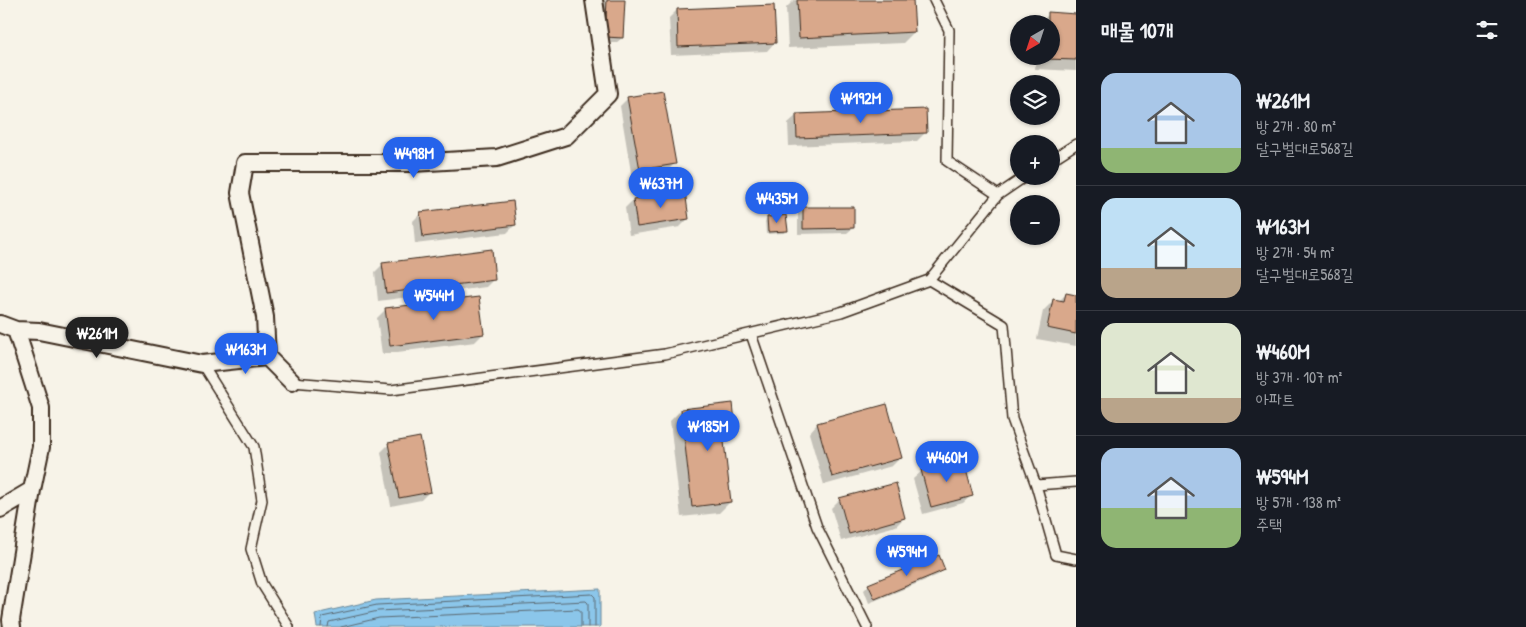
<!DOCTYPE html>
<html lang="ko">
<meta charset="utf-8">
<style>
:root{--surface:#171b24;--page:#242831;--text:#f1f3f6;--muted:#9ea1a6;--line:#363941;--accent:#2563eb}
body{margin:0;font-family:"Patrick Hand","Poor Story",sans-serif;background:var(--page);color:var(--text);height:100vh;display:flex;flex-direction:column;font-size:19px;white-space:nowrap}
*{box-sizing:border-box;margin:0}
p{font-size:16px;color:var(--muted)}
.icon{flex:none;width:28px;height:28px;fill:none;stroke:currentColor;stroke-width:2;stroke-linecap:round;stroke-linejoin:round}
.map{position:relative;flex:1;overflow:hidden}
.drawer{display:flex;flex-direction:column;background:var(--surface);width:450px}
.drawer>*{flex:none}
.needle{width:32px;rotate:219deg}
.buttons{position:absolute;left:1010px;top:15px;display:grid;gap:10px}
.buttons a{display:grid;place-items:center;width:50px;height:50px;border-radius:50%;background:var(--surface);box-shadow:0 1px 4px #0004;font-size:25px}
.price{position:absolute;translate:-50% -42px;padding:0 11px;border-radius:18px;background:var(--accent);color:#fff;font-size:16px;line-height:32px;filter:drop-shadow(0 1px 2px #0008)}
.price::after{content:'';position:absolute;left:50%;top:30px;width:15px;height:11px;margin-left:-8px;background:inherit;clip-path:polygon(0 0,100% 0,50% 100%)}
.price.selected{background:#222;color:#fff}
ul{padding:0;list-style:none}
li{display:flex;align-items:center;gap:15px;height:125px;padding:0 25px}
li+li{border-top:1px solid var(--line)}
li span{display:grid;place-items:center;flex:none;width:140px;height:100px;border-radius:15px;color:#555}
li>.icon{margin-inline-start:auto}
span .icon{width:60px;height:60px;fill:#fffc;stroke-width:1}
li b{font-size:21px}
h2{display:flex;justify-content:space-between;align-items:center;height:60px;padding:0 25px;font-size:21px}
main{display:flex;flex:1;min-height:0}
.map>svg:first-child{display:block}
.water{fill:#8bc6ea;stroke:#6b8898}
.shadow{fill:#0003}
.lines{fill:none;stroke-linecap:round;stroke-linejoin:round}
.shore{stroke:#5b6870;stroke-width:1}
.building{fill:#d9a88b;stroke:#3b2a1e}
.service-casing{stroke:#3b2a1e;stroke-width:12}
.minor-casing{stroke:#3b2a1e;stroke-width:20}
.service{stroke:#f7f3e8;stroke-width:9}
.minor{stroke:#f7f3e8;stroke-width:16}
</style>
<main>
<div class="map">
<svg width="1076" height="627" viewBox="0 0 1076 627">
<rect width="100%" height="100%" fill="#f7f3e8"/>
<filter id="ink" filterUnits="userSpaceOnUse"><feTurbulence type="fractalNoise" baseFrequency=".02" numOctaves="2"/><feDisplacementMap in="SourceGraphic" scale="10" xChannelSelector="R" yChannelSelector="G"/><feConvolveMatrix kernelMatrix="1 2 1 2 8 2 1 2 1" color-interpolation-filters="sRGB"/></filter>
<g filter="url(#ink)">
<path class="water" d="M600,589V627H317L315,614L376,600Z"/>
<path class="shadow" d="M603,0H624L622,38L616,43L600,42Z
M794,0H912L914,32L903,43L788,48L786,8Z
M677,10L775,42L767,51L671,55L669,18Z
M1049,14L1076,15V71L1035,69L1036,56H1051V24H1039Z
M628,98L675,163L666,172L632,178L620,106Z
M797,115L925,133L917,141L789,146L788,123Z
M633,200L688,219L680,227L629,235L625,208Z
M804,208L853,228L847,233L798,234V214Z
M421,213L515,225L507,233L415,244L413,221Z
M768,218L786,230L784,233L766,234L765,221Z
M383,264L494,279L486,287L378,301L375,272Z
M1066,294L1076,296V346L1037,339L1043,311L1054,300L1059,301Z
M385,310L483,334L475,342L382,354L377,318Z
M886,405L901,457L892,466L824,485L809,433L817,424Z
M681,410L734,432L723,443L730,502L719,513L681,517L670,421Z
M389,444L429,492L421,500L391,506L381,452Z
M922,471L972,495L963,503L923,514L913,479Z
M840,499L904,518L896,526L841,541L831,508Z
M944,569L938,575L869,603L864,590L869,585Z"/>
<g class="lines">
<path class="shore" d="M321,627L322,617L377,605L592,594L595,597V627
M328,627L329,622L378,611L586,601L588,603V627
M341,627L379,618L578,609L581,611V627"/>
</g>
<path class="building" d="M607,0H625L623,38L605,37Z
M797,0H913L915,32L799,38Z
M774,5L776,43L678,47L677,9Z
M1048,12L1076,14V60L1046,59V56H1051V24H1048Z
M663,91L676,164L640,170L627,97Z
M926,109L927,133L797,138L796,114Z
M685,191L689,219L637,227L633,199Z
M513,201L516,225L423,237L420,212Z
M803,207H854V228L803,229Z
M786,215L788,231L768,232L767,217Z
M492,249L495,280L386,293L382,263Z
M1066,293L1076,295V334L1047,328L1053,299L1064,301Z
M479,297L484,334L390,346L385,308Z
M733,403L736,432L723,433L731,502L692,507L681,409Z
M887,404L902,458L832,477L817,423Z
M420,437L431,492L399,498L388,443Z
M963,458L973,496L931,507L921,470Z
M896,483L905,518L849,534L839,498Z
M939,555L945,570L875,599L868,584Z"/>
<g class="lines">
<defs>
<path id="service" d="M934,0L949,30L947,161L998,195
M1051,160L1076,144
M929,280L1004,325L1012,419L1036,485L1056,555L1076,559
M751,334L817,527L867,627
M202,364L254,447L262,500L251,549L262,584L289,627
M292,382L391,390L665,354L841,312L929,280L998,195L1026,176
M1036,485L1076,482"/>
<path id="minor" d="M0,324L16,330L39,331L202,364L267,357L292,382
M267,357L265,317L240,193L245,163H412L497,158L566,136L608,94L594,0
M0,509L32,490
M12,627L11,620L32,490L41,447V408L16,330"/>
</defs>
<use href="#service" class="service-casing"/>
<use href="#minor" class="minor-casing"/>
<use href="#service" class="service"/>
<use href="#minor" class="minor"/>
</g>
</g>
</svg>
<div class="buttons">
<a><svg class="needle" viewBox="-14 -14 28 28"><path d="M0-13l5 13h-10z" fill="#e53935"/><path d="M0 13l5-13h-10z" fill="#9ea1a6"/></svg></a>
<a><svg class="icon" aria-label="layers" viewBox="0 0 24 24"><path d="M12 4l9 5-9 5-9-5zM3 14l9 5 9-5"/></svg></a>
<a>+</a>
<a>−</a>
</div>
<b class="price" style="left:861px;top:124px">₩192M</b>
<b class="price" style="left:414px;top:179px">₩498M</b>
<b class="price" style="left:661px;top:209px">₩637M</b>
<b class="price" style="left:777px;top:224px">₩435M</b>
<b class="price" style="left:434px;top:321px">₩544M</b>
<b class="price selected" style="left:97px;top:359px">₩261M</b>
<b class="price" style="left:246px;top:375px">₩163M</b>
<b class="price" style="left:708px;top:452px">₩185M</b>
<b class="price" style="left:947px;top:483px">₩460M</b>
<b class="price" style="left:907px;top:577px">₩594M</b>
</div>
<section class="drawer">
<h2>매물 10개<svg class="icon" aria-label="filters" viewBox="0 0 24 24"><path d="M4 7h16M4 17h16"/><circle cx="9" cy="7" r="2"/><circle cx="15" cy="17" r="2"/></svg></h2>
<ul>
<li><span style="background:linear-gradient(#a9c7e8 75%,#8fb573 0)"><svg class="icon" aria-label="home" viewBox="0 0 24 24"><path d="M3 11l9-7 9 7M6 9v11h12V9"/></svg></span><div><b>₩261M</b><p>방 2개 · 80 m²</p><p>달구벌대로568길</p></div></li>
<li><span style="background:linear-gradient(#bfe0f5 70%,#b9a48a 0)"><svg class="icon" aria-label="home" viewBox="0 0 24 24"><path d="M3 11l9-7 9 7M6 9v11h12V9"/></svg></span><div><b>₩163M</b><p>방 2개 · 54 m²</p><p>달구벌대로568길</p></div></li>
<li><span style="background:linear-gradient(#dfe7d0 75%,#b9a48a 0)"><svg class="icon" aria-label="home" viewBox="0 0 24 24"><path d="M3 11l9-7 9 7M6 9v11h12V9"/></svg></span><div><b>₩460M</b><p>방 3개 · 107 m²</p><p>아파트</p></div></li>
<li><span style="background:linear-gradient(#a9c7e8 60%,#8fb573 0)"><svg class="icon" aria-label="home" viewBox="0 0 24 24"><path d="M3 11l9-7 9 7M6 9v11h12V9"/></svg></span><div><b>₩594M</b><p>방 5개 · 138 m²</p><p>주택</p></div></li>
</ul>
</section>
</main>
